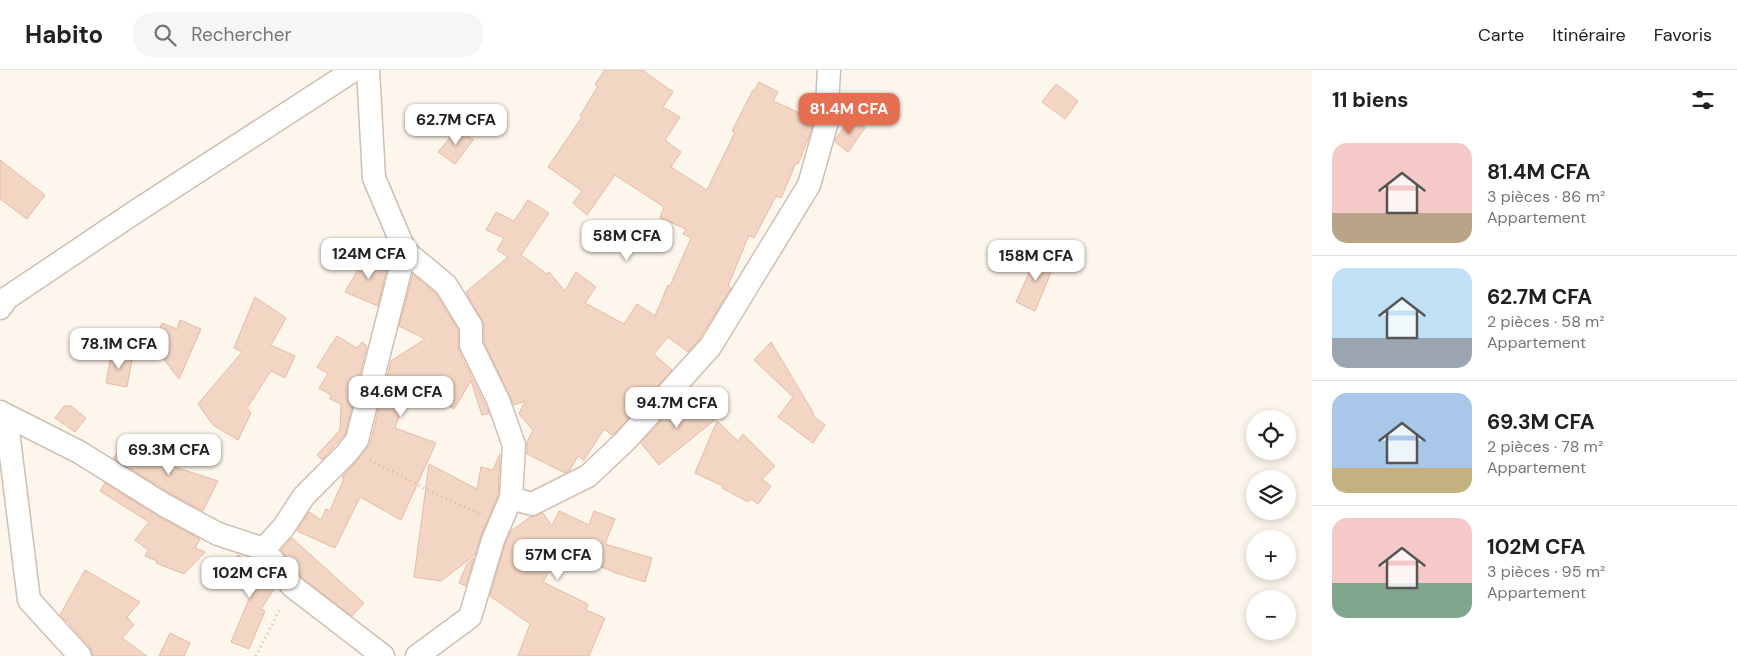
<!DOCTYPE html>
<html lang="fr">
<meta charset="utf-8">
<style>
:root{--surface:#fff;--page:#f6f6f6;--text:#202124;--muted:#757577;--line:#e0e0e0;--accent:#e76f51}
body{margin:0;font-family:"DM Sans",sans-serif;background:var(--page);color:var(--text);height:100vh;display:flex;flex-direction:column;font-size:19px;white-space:nowrap}
*{box-sizing:border-box;margin:0}
p{font-size:16px;color:var(--muted)}
.icon{flex:none;width:28px;height:28px;fill:none;stroke:currentColor;stroke-width:2;stroke-linecap:round;stroke-linejoin:round}
.map{position:relative;flex:1;overflow:hidden}
.details{display:flex;flex-direction:column;background:var(--surface);width:425px}
.details>*{flex:none}
.fabs{position:absolute;left:1246px;top:340px;display:grid;gap:10px}
.fabs a{display:grid;place-items:center;width:50px;height:50px;border-radius:50%;background:var(--surface);box-shadow:0 2px 8px #0003;font-size:25px}
.price{position:absolute;translate:-50% -42px;padding:0 11px;border-radius:10px;background:#fff;color:#222;font-size:16px;line-height:32px;filter:drop-shadow(0 1px 2px #0008)}
.price::after{content:'';position:absolute;left:50%;top:30px;width:15px;height:11px;margin-left:-8px;background:inherit;clip-path:polygon(0 0,100% 0,50% 100%)}
.price.active{background:var(--accent);color:#fff}
ul{padding:0;list-style:none}
li{display:flex;align-items:center;gap:15px;height:125px;padding:0 20px}
li+li{border-top:1px solid var(--line)}
li span{display:grid;place-items:center;flex:none;width:140px;height:100px;border-radius:15px;color:#555}
li>.icon{margin-inline-start:auto}
span .icon{width:60px;height:60px;fill:#fffc;stroke-width:1}
li b{font-size:21px}
h2{display:flex;justify-content:space-between;align-items:center;height:60px;padding:0 20px;font-size:21px}
header{display:flex;align-items:center;gap:30px;box-sizing:border-box;height:70px;padding:0 25px;background:var(--surface);border-bottom:1px solid var(--line)}
header strong{font-size:24px}
nav{display:flex;gap:28px;margin-inline-start:auto;font-size:18px}
.search{width:350px;height:45px;background:var(--page);display:flex;align-items:center;gap:12px;box-sizing:border-box;padding:0 18px;border-radius:20px;color:var(--muted);font-size:19px}
main{display:flex;flex:1;min-height:0}
.map>svg:first-child{display:block}
.building{fill:#f3d5c3;stroke:#e6bba3}
.lines{fill:none;stroke-linecap:round;stroke-linejoin:round}
.minor-casing{stroke:#d1beb0;stroke-width:25}
.path{stroke:#d9b8a5;stroke-width:3;stroke-dasharray:1 4;stroke-linecap:butt}
.minor{stroke:#fff;stroke-width:22}
</style>
<header>
<strong>Habito</strong>
<div class="search"><svg class="icon" aria-label="search" viewBox="0 0 24 24"><circle cx="10" cy="10" r="6"/><path d="M15 15l6 6"/></svg>Rechercher</div>
<nav><a>Carte</a><a>Itinéraire</a><a>Favoris</a></nav>
</header>
<main>
<div class="map">
<svg width="1312" height="586" viewBox="0 0 1312 586">
<rect width="100%" height="100%" fill="#fdf6ec"/>
<path class="building" d="M605,0H642L673,22L663,37L680,47L665,70L681,82L671,97L707,120L735,62L732,61L753,20L754,21L759,12L778,22L773,31L813,49V53L809,67L798,94L796,93L781,128L776,126L754,168L749,165L728,216L731,218L699,269L688,282L668,267L654,284L672,300L616,362L612,365L604,359L584,390L578,386L570,400L565,403L527,384V372L533,360L519,344L525,331L514,335L484,272V256L482,250L466,222L508,187L497,180L504,168L486,160L496,142L514,151L528,130L549,143L521,185L547,204L549,202L565,221L576,202L596,217L585,233L624,254L637,234L655,246L668,215L670,216L691,168L683,164L686,159L660,148L664,137L615,105L587,145L573,133L582,121L548,97L582,47L580,46L598,16L595,14Z
M1056,14L1078,31L1065,49L1042,32Z
M851,48L865,58L848,82L835,72L836,68Z
M458,58L473,70L455,94L438,82Z
M0,90L45,125L27,149L0,129Z
M369,181L388,193L378,236L345,222Z
M1038,183L1056,190L1035,241L1016,232Z
M413,204L436,224L458,260L459,281L489,343L482,345L471,311L454,339L418,317L412,311L395,358L436,373L425,397L401,450L360,427L335,478L297,461L309,442L321,450L326,439L330,441L344,408L342,407L356,392L370,374L391,291L425,269L399,256Z
M255,227L286,248L271,275L295,286L285,308L271,301L247,338L251,343L238,370L213,355L198,334L242,282L234,278Z
M180,250L201,259L179,309L153,275L162,253L177,259Z
M337,266L357,278L362,272L367,276L345,364L322,390L317,385L340,360L341,334L330,329L331,325L319,318L328,304L317,297Z
M771,272L814,344L813,346L825,355L813,373L778,347L793,327L754,290Z
M111,284L133,285L127,317L106,313Z
M685,324L716,349L659,395L641,373Z
M64,336H71L86,348L75,362L55,348Z
M717,351L738,371L743,364L775,396L762,409L771,416L758,434L751,429L748,432L722,418L723,416L695,403Z
M143,369L159,383L153,390L218,411L203,441L173,425L113,388L125,376L135,386Z
M500,384L498,425L481,465L475,485L441,511L414,507L429,394L477,419L481,397L493,400Z
M105,413L159,447L200,469L195,478L205,482L184,504L156,493L157,491L145,486L148,480L135,470L149,452L100,421Z
M559,441L589,455L594,441L615,449L605,474L652,488L645,512L613,502L562,479L543,512L588,534L586,540L605,548L589,586H518L530,554L490,526L505,474L511,461L530,447L543,443L552,456Z
M292,468L364,533L352,546L301,507L281,480Z
M238,485L263,501V500L276,516L261,539L265,541L249,579L231,572L252,522L225,505Z
M474,488L466,516L459,513L467,494Z
M85,500L140,532L127,547L134,555L122,568L147,586H93L90,577L70,555V554L60,545Z
M170,563L190,573L184,586H159Z"/>
<g class="lines">
<defs>
<path id="minor" d="M368,0L374,108L405,181L446,215L471,256V275L498,330L514,375L511,428L493,470L470,547L417,586
M0,238L7,228L138,140L354,0
M0,342L79,382L166,436L218,464L264,479
M6,345L29,530L80,586
M511,428L532,434L588,406L625,371L710,277L809,115L826,55L829,0
M383,586L292,516L264,479L283,458L304,426L346,384L357,370L405,181"/>
</defs>
<use href="#minor" class="minor-casing"/>
<path class="path" d="M370,390L428,420L481,444
M256,586L281,537"/>
<use href="#minor" class="minor"/>
</g>
</svg>
<div class="fabs">
<a><svg class="icon" aria-label="locate" viewBox="0 0 24 24"><circle cx="12" cy="12" r="6"/><path d="M12 2v4M12 18v4M2 12h4M18 12h4"/></svg></a>
<a><svg class="icon" aria-label="layers" viewBox="0 0 24 24"><path d="M12 4l9 5-9 5-9-5zM3 14l9 5 9-5"/></svg></a>
<a>+</a>
<a>−</a>
</div>
<b class="price active" style="left:849px;top:65px">81.4M CFA</b>
<b class="price" style="left:456px;top:76px">62.7M CFA</b>
<b class="price" style="left:627px;top:192px">58M CFA</b>
<b class="price" style="left:369px;top:210px">124M CFA</b>
<b class="price" style="left:1036px;top:212px">158M CFA</b>
<b class="price" style="left:119px;top:300px">78.1M CFA</b>
<b class="price" style="left:401px;top:348px">84.6M CFA</b>
<b class="price" style="left:677px;top:359px">94.7M CFA</b>
<b class="price" style="left:169px;top:406px">69.3M CFA</b>
<b class="price" style="left:558px;top:511px">57M CFA</b>
<b class="price" style="left:250px;top:529px">102M CFA</b>
</div>
<section class="details">
<h2>11 biens<svg class="icon" aria-label="filters" viewBox="0 0 24 24"><path d="M4 7h16M4 17h16"/><circle cx="9" cy="7" r="2"/><circle cx="15" cy="17" r="2"/></svg></h2>
<ul>
<li><span style="background:linear-gradient(#f6c9c9 70%,#b9a48a 0)"><svg class="icon" aria-label="home" viewBox="0 0 24 24"><path d="M3 11l9-7 9 7M6 9v11h12V9"/></svg></span><div><b>81.4M CFA</b><p>3 pièces · 86 m²</p><p>Appartement</p></div></li>
<li><span style="background:linear-gradient(#bfe0f5 70%,#9aa5b1 0)"><svg class="icon" aria-label="home" viewBox="0 0 24 24"><path d="M3 11l9-7 9 7M6 9v11h12V9"/></svg></span><div><b>62.7M CFA</b><p>2 pièces · 58 m²</p><p>Appartement</p></div></li>
<li><span style="background:linear-gradient(#a9c7e8 75%,#c2b280 0)"><svg class="icon" aria-label="home" viewBox="0 0 24 24"><path d="M3 11l9-7 9 7M6 9v11h12V9"/></svg></span><div><b>69.3M CFA</b><p>2 pièces · 78 m²</p><p>Appartement</p></div></li>
<li><span style="background:linear-gradient(#f6c9c9 65%,#7fa58c 0)"><svg class="icon" aria-label="home" viewBox="0 0 24 24"><path d="M3 11l9-7 9 7M6 9v11h12V9"/></svg></span><div><b>102M CFA</b><p>3 pièces · 95 m²</p><p>Appartement</p></div></li>
</ul>
</section>
</main>
